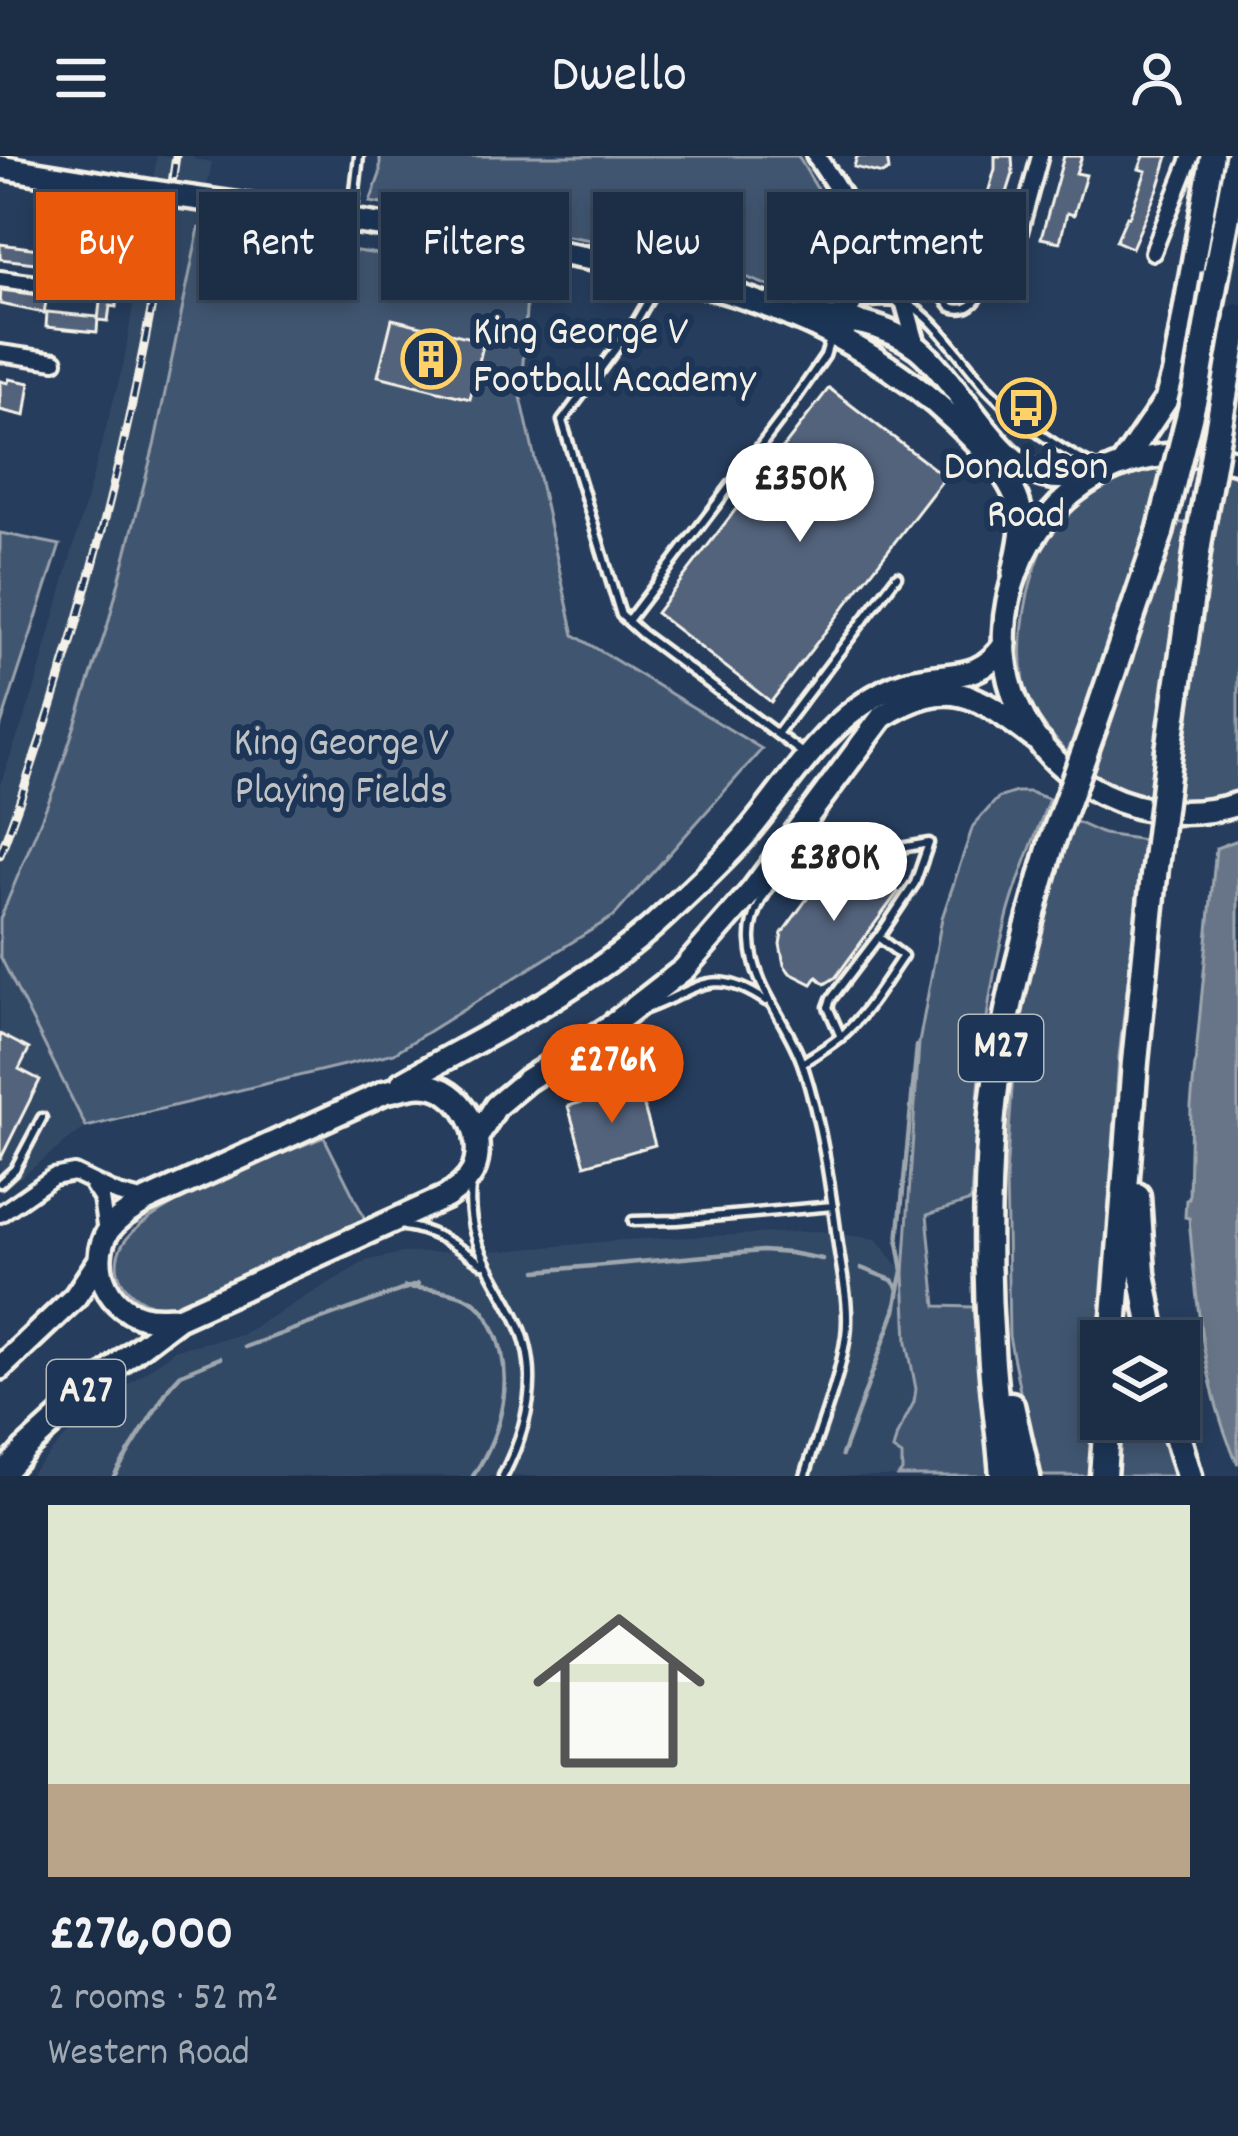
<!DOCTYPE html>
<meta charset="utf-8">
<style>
:root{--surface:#1c2e46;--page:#293a51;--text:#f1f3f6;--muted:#a0a8b3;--line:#3a4a5f;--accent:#ea580c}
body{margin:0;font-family:Dekko,sans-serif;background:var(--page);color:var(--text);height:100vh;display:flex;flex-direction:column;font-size:45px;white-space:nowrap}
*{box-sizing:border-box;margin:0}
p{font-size:39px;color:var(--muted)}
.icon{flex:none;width:66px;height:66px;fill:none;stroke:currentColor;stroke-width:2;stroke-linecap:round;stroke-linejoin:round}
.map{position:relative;height:1320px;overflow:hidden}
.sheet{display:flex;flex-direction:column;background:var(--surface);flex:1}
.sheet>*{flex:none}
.top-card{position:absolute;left:36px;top:36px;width:1167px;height:108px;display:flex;gap:24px}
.fabs{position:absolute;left:1080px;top:1164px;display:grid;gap:24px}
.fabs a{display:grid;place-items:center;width:120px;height:120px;border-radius:0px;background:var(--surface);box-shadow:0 6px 18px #0003,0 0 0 3px var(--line);font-size:60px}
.price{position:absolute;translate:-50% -102px;padding:0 27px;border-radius:42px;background:#fff;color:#222;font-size:39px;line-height:78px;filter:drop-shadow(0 3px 6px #0008)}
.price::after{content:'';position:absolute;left:50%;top:72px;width:36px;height:27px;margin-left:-18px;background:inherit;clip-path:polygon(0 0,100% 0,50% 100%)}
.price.selected{background:var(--accent);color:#fff}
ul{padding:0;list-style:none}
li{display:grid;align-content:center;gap:24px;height:636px;padding:0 48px}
li span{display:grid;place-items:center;height:372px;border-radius:0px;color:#555}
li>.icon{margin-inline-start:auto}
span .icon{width:216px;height:216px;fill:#fffc;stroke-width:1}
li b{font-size:51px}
.chip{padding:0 42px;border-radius:0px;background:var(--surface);box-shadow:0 6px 18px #0003,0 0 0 3px var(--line);font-size:42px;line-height:108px}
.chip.selected{background:var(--accent);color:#fff}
header{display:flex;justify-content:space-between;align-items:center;height:156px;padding:0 48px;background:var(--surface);font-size:54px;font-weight:600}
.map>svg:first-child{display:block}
.built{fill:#334966}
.green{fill:#40546f;stroke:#9aa2ac;stroke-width:3}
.water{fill:#677588;stroke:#9fa7ae;stroke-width:3}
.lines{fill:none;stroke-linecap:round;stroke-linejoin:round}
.stream{stroke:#9fa7ae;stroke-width:4.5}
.building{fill:#52647b;stroke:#f4f1e8;stroke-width:3}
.service-casing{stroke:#f4f1e8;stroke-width:15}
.minor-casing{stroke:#f4f1e8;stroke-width:22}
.tertiary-casing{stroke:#f4f1e8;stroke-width:26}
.primary-casing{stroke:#f4f1e8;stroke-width:30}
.trunk-casing{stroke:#f4f1e8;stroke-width:30}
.motorway-casing{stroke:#f4f1e8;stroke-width:33}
.service{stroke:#1d3557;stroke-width:6}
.minor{stroke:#1d3557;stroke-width:14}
.tertiary{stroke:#1d3557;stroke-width:16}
.primary{stroke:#1d3557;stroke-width:21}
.trunk{stroke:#1d3557;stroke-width:21}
.motorway{stroke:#1d3557;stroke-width:24}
.rail-casing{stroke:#f4f1e8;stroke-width:9}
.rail{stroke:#1d3557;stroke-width:4.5;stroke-dasharray:14;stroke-linecap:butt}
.primary-bridge-casing{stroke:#f4f1e8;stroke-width:30;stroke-linecap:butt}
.motorway-bridge-casing{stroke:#f4f1e8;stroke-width:33;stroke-linecap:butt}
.primary-bridge{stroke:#1d3557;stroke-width:21}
.motorway-bridge{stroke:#1d3557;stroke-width:24}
.labels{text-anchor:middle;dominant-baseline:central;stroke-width:12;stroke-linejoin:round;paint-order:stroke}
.shield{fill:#1d3557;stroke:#b4b9bc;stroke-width:3}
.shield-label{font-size:39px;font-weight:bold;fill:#f4f1e8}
.poi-label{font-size:42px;fill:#f4f1e8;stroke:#1d3557;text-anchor:start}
.park-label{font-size:42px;fill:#bec2c4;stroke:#1d3557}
</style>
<header><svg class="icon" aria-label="menu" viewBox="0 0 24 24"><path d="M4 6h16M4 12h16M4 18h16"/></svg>Dwello<svg class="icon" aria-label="person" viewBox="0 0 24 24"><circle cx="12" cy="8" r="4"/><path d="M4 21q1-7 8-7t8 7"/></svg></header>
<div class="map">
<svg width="1238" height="1320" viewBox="0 0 1238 1320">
<rect width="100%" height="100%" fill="#263d5d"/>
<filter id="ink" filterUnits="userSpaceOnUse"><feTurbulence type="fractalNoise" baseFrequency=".00833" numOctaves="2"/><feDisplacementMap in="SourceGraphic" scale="24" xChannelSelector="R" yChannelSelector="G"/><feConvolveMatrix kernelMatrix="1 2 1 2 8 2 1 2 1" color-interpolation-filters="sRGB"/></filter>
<g filter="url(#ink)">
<path class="built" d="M157,0H193V3L212,6L154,290L108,468L55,630L0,763V629L34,535L124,206Z
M0,800L86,971L0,1037Z
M819,1075L876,1083L904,1117L935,1233L946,1320H28L66,1281L130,1227L176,1193L241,1179L366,1105L402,1097L502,1095L623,1084Z"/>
<path class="green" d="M380,0H798L846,82L848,96L844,110L819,140L805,144L743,120L660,96L370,46L380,18Z
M199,72L528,120L521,241L574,479L762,593L614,760L394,897L86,971L0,800V763L55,630L108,468L154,290Z
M1165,309L1119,470L1067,597C1053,580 1037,564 1029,543C1009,491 1031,388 1070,348C1095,323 1132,316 1165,309Z
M1223,316L1238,321V635L1219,641L1177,644Z
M1177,366L1189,368L1149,639L1122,634L1087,619Z
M0,377L60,389L0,572Z
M1016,636H1029L1049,643C1035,681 1019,718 1008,758C982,852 977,948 971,1045L927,1059L936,1150L973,1151L989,1320H898L902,1315V1300L893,1294L897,1279L914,1246L916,1233L907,1186L904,1117L919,887L942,762L973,670L998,642Z
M1072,664L1103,678L1145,684L1119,900L1091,1320H1037L1009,1180L1006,1020L1015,890L1044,753Z
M324,981L365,1063C326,1081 285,1097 248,1116C226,1128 199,1151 174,1152C141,1154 102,1123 123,1088C146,1048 279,999 324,981Z
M1119,1263H1164L1183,1320H1114Z"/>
<path class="water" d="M1238,684V1308C1203,1236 1196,1140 1189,1062L1185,1061L1186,1044L1189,1043L1191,950L1216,692Z"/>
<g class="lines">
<path class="stream" d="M537,1115L762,1095L790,1097L822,1103
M405,1131C425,1133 450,1133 469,1143C481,1149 487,1159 492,1170C517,1218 502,1277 473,1320
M899,1133L903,1115L898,1086L917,890
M245,1191L418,1128
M842,1299L895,1155L899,1133L892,1124L861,1112
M114,1320L170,1230L181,1218L220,1202"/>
</g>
<path class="building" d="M857,0H887L889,14L882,18L854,11Z
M995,0H1012L1013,18L1001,56L984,51L995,13Z
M1064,0H1082L1076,17L1086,19L1074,59L1067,57L1060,86L1041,82Z
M1144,0H1168L1159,30L1132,92L1116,85L1127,60L1129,61L1146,15L1139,13Z
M84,79L96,80L95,87L106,89L104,103L58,97L60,81L84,85Z
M0,88L54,95L53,109L0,103Z
M943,88L967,118L970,128L953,142L925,105Z
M105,102L126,105L123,127L118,126L116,151L110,150L108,165L98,164Z
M1,134L47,140L44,157L0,148Z
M47,156L98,161L97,176L46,171Z
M392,163L484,185L470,243L378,220Z
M9,223L30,227L25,260L0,254V225L8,227Z
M829,232L945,321L771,546L656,457Z
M831,710L853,724L864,710L898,736L836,821L825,828L817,821L812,828L790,817L784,809L780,788L782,777Z
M0,878L29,893L19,913L40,924L0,1004Z
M638,930L655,989L585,1009L568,950Z"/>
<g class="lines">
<defs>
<path id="service" d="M352,62L359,0
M916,91L918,108L951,151C982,163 996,111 976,91C967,83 952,81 941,75
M974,92L975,120L981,137
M659,126L637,164L562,265L621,459L642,478L801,596
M833,155C854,147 884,142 906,148C932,156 970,215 990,235C1020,266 1059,293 1097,312
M628,465L787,255L825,200L829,187
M777,578L897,420
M794,696C776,723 749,751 751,785C753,833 789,866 803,910C822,968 830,1028 838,1089C842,1119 850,1150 846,1180C839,1227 819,1274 805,1320
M872,697L929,687L915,727L879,781
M646,853C698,834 711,808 766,845
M802,907C818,896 837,886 850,872C871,851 886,824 903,800L878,781L831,843L828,851L841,881
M0,1027L15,1013L42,962
M471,1031C465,1085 493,1115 515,1160C542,1213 529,1270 503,1320
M633,1065L677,1064L833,1050
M404,1070C435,1074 457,1091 483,1108"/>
<path id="minor" d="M1014,95L1040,0
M1153,96L1191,0
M0,123L76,133
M0,197L55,205
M93,1030L101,1042L106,1077
M0,1058L53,1021L74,1017L118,1038L145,1045"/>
<path id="tertiary" d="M816,0L834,27L883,114L905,148L917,191
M847,173C849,138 871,128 862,89"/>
<path id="primary" d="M0,11L153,36
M179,40C282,55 384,69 487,85C656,112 828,142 956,266C983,292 1024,331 1022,372C1021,387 1017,402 1014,417
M804,159C843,163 886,167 918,192C955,222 997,306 1039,318C1056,324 1077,321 1095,321
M1238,306C1017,249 914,543 1103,638C1146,659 1193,662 1238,648
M402,927C491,876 590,830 665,759C691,735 719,709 743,682C781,638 812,585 859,551C874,540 889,531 907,526C949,514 977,529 1005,488
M476,983L496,950L527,924L607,873L684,813L752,735L882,561C953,514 983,544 1041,587
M0,1212L75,1141L99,1105
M1,1320L25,1293L124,1203L178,1162L446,1041C456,1034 467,1027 473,1015C488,981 462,930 423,929C411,928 397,934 385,936L146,1045C132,1054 118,1061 108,1075C87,1109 109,1157 149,1162C159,1163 169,1162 178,1162"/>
<path id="trunk" d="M1122,309L1166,244L1174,216L1212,0"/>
<path id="motorway" d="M1216,118L1238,2
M1094,570L1160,377
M1169,595L1199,383
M1137,1040L1142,1117L1154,1185
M1113,1185L1135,906L1154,720
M1011,1249L1027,1320
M1172,1263L1189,1320
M1003,1320C1000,1277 993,1235 991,1192C986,1120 986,1045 991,972C998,874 1025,780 1052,686
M1103,1320L1107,1263"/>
</defs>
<use href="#service" class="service-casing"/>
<use href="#minor" class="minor-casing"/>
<use href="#tertiary" class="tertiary-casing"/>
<use href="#primary" class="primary-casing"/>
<use href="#trunk" class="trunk-casing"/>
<use href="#motorway" class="motorway-casing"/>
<use href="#service" class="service"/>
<use href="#minor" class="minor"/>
<use href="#tertiary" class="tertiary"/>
<use href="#primary" class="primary"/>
<use href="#trunk" class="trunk"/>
<use href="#motorway" class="motorway"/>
<defs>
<path id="rail" d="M0,699C84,474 143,238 176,0"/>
</defs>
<use href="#rail" class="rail-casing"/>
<use href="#rail" class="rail"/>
<defs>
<path id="primary-bridge" d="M153,36L179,40"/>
<path id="motorway-bridge" d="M1160,377L1197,230L1216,118
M1199,383L1238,160
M1052,686L1094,570
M1154,720L1169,595"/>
</defs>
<use href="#primary-bridge" class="primary-bridge-casing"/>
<use href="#motorway-bridge" class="motorway-bridge-casing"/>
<use href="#primary-bridge" class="primary-bridge"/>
<use href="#motorway-bridge" class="motorway-bridge"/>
</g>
</g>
<defs>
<symbol id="building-ring" viewBox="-11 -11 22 22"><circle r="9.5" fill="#1d3557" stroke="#ffd166" stroke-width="1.5"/><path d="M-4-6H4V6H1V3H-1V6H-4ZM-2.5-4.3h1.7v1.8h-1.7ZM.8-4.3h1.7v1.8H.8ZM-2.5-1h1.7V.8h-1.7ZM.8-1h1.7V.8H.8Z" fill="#ffd166"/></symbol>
<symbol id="bus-ring" viewBox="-11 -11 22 22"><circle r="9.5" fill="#1d3557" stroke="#ffd166" stroke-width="1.5"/><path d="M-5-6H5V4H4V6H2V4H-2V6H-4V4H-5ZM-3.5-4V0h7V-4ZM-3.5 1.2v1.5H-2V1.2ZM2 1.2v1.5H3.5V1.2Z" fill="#ffd166"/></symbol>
</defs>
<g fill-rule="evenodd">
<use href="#building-ring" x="398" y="170" width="66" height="66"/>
<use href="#bus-ring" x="993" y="219" width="66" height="66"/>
</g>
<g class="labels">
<g class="shield">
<rect x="959" y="859" width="84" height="66" rx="9"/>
<rect x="47" y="1204" width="78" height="66" rx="9"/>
</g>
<g class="shield-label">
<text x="1001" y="892">M27</text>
<text x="86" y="1237">A27</text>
</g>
<g class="poi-label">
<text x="473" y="179">King George V<tspan x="473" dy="48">Football Academy</tspan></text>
<text x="1026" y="314" text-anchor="middle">Donaldson<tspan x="1026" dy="48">Road</tspan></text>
</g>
<g class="park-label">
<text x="341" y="590">King George V<tspan x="341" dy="48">Playing Fields</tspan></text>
</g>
</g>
</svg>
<div class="fabs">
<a><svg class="icon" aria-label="layers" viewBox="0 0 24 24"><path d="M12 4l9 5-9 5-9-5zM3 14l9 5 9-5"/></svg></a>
</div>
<b class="price" style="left:800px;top:389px">£350K</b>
<b class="price" style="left:834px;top:768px">£380K</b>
<b class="price selected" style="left:612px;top:970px">£276K</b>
<div class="top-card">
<a class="chip selected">Buy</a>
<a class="chip">Rent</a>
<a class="chip">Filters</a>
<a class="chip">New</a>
<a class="chip">Apartment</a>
</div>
</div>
<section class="sheet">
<ul>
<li><span style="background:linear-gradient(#dfe7d0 75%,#b9a48a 0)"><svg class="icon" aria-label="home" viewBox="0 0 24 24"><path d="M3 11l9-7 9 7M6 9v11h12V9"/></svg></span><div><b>£276,000</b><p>2 rooms · 52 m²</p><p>Western Road</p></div></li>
</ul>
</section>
